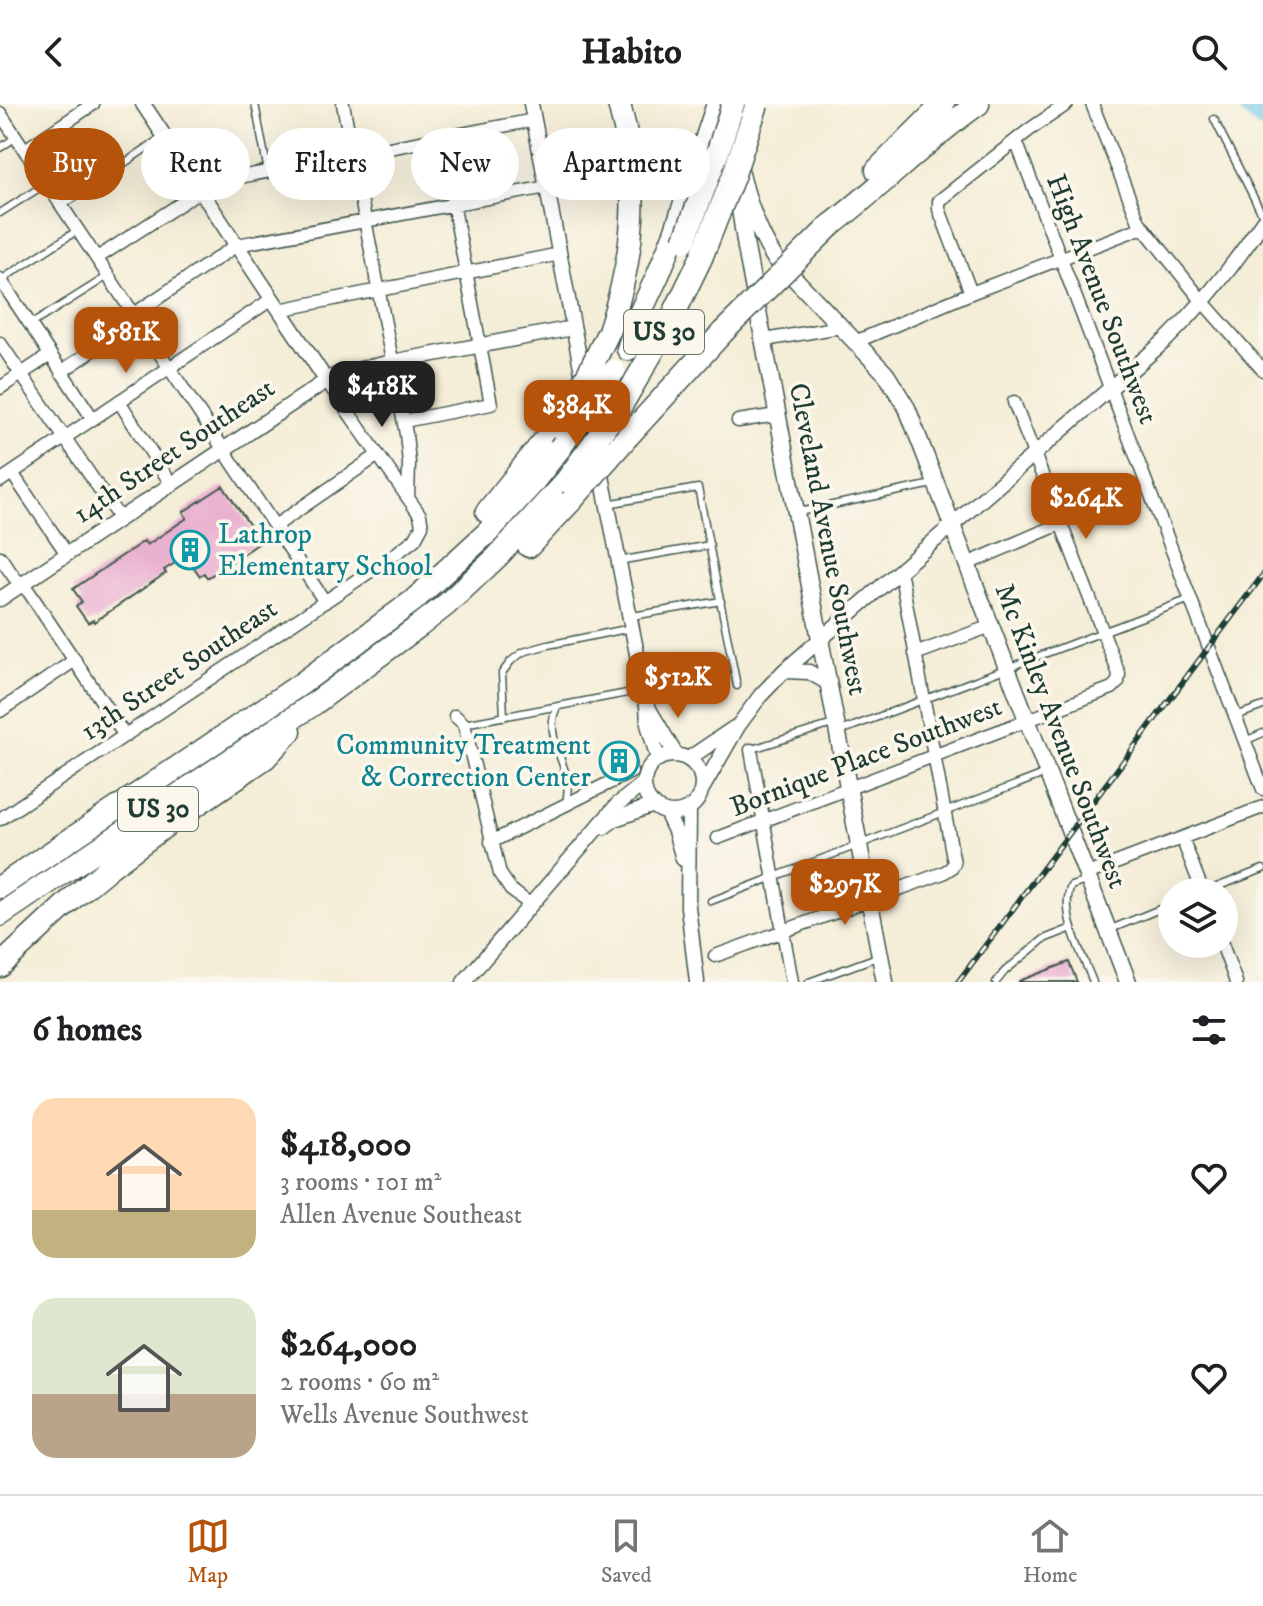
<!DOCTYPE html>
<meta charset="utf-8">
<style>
:root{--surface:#fff;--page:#f6f6f6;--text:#202124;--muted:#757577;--line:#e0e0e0;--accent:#b45309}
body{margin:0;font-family:"IM FELL DW Pica",serif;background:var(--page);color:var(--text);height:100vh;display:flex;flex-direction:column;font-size:30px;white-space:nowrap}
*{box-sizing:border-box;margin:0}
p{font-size:26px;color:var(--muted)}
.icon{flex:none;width:44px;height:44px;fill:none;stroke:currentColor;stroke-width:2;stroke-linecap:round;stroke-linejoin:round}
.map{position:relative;height:878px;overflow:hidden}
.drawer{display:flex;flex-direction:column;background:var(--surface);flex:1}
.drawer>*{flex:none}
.guide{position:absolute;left:24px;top:24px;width:800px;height:72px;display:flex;gap:16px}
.controls{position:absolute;left:1158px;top:774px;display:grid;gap:16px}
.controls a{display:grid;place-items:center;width:80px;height:80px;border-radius:50%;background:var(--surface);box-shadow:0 8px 32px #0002;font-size:40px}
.price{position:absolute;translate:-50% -68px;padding:0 18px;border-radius:16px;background:var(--accent);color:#fff;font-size:26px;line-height:52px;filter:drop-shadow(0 2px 4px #0008)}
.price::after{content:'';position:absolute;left:50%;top:48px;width:24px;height:18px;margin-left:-12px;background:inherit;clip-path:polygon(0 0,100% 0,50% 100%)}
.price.current{background:#222;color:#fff}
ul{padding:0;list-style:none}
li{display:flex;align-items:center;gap:24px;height:200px;padding:0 32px}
li span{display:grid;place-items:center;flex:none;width:224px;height:160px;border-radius:24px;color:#555}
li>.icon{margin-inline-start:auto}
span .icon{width:96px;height:96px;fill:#fffc;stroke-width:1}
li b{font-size:34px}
h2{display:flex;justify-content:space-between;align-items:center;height:96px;padding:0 32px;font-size:34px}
.chip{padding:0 28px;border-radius:36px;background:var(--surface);box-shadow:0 8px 32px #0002;font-size:28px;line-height:72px}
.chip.current{background:var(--accent);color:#fff}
header{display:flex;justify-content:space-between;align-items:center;height:104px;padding:0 32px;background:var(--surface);font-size:36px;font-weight:700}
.tabs{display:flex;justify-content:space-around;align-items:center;height:112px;border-top:2px solid var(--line);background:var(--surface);font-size:22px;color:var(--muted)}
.tabs a{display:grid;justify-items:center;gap:4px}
.tabs .current{color:var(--accent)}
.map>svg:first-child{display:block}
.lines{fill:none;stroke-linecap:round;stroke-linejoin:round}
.river{stroke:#66c4e4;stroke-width:20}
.building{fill:#e9b0d0}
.service-casing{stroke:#3f574c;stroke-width:9}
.minor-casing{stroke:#3f574c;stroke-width:15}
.tertiary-casing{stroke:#3f574c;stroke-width:17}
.secondary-casing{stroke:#3f574c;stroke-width:19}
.motorway-casing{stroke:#3f574c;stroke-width:25}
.service{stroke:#fff;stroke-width:6}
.minor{stroke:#fff;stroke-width:12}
.tertiary{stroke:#fff;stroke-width:14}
.secondary{stroke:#fff;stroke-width:16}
.motorway{stroke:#fff;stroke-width:22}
.rail-casing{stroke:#1f3d34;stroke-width:6}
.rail{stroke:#fbf7ec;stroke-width:3;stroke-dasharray:9;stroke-linecap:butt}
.motorway-bridge-casing{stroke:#3f574c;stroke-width:25;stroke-linecap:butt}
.motorway-bridge{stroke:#fff;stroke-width:22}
.labels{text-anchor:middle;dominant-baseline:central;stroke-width:7;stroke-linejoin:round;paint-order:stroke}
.shield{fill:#fbf7ec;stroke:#61756b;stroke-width:2}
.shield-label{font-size:26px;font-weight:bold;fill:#1f3d34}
.street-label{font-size:28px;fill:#1f3d34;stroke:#fbf7ec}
.culture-label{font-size:28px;fill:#0d838f;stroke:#fbf7ec;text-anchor:start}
</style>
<header><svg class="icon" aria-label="back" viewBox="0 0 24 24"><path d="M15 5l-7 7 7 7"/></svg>Habito<svg class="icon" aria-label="search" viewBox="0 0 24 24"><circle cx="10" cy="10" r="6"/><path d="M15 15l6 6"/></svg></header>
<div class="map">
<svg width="1263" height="878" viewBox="0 0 1263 878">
<rect width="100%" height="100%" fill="#fbf7ec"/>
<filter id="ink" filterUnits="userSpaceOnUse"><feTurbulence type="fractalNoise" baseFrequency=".0125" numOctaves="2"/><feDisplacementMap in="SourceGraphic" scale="16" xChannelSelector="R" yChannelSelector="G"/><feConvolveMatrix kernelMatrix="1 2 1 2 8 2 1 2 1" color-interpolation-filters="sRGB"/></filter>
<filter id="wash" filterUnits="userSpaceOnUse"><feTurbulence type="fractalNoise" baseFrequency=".006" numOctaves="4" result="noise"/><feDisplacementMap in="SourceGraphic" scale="32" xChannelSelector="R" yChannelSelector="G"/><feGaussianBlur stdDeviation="1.8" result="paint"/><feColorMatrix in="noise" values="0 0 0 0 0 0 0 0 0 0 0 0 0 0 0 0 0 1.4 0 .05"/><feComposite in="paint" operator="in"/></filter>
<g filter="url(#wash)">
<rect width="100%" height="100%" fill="#f4edd7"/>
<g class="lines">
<path class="river" d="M1245,0L1263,15"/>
</g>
<g id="blocks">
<path class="building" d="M223,382L261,438L207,474L204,469L200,472L186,452L164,466L166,469L94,518L93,516L88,519L76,502L82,498L73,485L144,437L147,441L187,414L183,408Z
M628,646L629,651L634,649L636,661L628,660L605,671L602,653Z
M1069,858L1077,878H1019V877Z"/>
</g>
</g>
<g filter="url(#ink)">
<use href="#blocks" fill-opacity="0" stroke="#3f574c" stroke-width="2"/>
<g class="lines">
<defs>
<path id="service" d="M255,0L268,68
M1214,15L1263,112
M0,44L16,33
M62,102L164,32
M0,109L47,79
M4,179L7,172L78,126
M30,221L108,172
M607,400L698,384L737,582
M799,408L933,380
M618,457L710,441
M632,512L721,497
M557,603C545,626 561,651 567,674C569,683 567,692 566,701
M1236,612L1263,602
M504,613L502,569L511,557L523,548L548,541L631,524
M464,620L643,586
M838,628L1190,495
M1245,637L1263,629
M752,645L833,620
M1089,776L1071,782C1059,809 1083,852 1093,878
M1204,788L1263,765
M711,797L1044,670
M1111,825L1172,800
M809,878L877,853
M996,878L1005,867L1044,835L1072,824"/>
<path id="minor" d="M1092,0L1139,118L1203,198L1263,266
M0,9L325,498
M1016,37L1263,685
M25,46L93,0
M97,154L214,78L534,16
M0,175L93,315
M971,189L939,105V97L1029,26L1067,0
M279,206L560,150
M134,210L237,141L547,83
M765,236L840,223
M855,238L971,189L1143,123
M0,239L120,415
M61,268L137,216
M326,276L408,394
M0,284L50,251
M119,297L171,380
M404,317L491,300L441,35
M738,317L777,311
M12,369L67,450
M0,377L272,195
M275,422L378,351
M0,453L14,473L29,488L125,632
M967,460L1060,420
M915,550L991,522
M0,607L75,556
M455,612L464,620L500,770L511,786L531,801
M751,646L792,878
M0,715L393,452L415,435L422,422L420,411L408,394L409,359L406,330L343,0
M718,734L1112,584L1118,578L1119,570L1014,298
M1182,734L1203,788
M491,738L631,668
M1087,770L1263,703
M1222,840L1236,878
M715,852L943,769L951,764L954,759L900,466"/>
<path id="tertiary" d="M143,0L326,276
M531,0L584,279
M600,362L647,601L648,620L658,655
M0,495L332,273L347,268L392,258L573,224
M784,567L809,568L828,579
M649,605L676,651
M644 680a29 29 0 1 1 58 0a29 29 0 1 1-58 0Z
M688,655L734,624
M702,685L738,622L761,591L784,567L1167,235C1204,199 1235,160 1263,117
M689,705L688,803L697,878
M666,708L675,727L683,755
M604,723L615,715L654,701
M464,878L617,701L644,679"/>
<path id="secondary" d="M731,31C742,73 750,116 774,153L886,270L907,304L1128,878
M737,85L746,144L885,878"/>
<path id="motorway" d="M877,66L943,0
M830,122C881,83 926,36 978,0
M609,227C635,151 641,79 619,0
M628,245L640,209L658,171L675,129L718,0
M622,300L671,216L701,154
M628,332L723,228
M487,408L556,322
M529,442L571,397
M0,783L301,580L413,497L488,428L530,382L560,344
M0,811L315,599L419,522L447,500L497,453L566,377
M0,862L74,793L110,763L164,723L265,654L290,627"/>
</defs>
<use href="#service" class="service-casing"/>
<use href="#minor" class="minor-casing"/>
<use href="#tertiary" class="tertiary-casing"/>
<use href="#secondary" class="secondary-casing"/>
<use href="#motorway" class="motorway-casing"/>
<use href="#service" class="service"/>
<use href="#minor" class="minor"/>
<use href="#tertiary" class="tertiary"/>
<use href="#secondary" class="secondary"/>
<use href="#motorway" class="motorway"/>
<defs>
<path id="rail" d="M958,878L1263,471"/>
</defs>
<use href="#rail" class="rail-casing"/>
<use href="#rail" class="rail"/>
<defs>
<path id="motorway-bridge" d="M684,137L718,47L733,0
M701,154L733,73L757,0
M723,228L830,122
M556,322L588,270L609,227
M560,344L614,267
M566,377L622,300
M571,397L628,332"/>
</defs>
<use href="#motorway-bridge" class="motorway-bridge-casing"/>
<use href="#motorway-bridge" class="motorway-bridge"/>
</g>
</g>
<defs>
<symbol id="building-ring" viewBox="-11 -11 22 22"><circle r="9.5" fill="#fbf7ec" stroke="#0f9aa8" stroke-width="1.5"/><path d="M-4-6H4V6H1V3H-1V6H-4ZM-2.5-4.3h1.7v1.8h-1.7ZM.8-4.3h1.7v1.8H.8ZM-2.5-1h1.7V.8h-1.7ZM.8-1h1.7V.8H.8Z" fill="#0f9aa8"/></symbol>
</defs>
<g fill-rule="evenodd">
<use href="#building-ring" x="168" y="424" width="44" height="44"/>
<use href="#building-ring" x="597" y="635" width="44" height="44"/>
</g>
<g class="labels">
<g class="shield">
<rect x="624" y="206" width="80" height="44" rx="6"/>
<rect x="118" y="683" width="80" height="44" rx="6"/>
</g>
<g class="shield-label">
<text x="664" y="228">US 30</text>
<text x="158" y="705">US 30</text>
</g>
<g class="street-label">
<text transform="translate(1102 195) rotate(69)">High Avenue Southwest</text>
<text transform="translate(174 347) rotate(-34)">14th Street Southeast</text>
<text transform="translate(828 435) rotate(79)">Cleveland Avenue Southwest</text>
<text transform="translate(179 566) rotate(-34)">13th Street Southeast</text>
<text transform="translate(1061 632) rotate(69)">Mc Kinley Avenue Southwest</text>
<text transform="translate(866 653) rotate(-21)">Bornique Place Southwest</text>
</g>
<g class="culture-label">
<text x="218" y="430">Lathrop<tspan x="218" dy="32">Elementary School</tspan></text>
<text x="591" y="641" text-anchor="end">Community Treatment<tspan x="591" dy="32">&amp; Correction Center</tspan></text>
</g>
</g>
</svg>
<div class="controls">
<a><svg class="icon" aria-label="layers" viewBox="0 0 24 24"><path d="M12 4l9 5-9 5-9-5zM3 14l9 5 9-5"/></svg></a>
</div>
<b class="price" style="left:126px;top:271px">$581K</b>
<b class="price current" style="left:382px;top:325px">$418K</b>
<b class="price" style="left:577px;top:344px">$384K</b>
<b class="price" style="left:1086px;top:437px">$264K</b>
<b class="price" style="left:678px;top:616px">$512K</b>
<b class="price" style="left:845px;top:823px">$297K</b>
<div class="guide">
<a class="chip current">Buy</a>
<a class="chip">Rent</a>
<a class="chip">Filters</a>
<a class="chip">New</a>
<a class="chip">Apartment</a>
</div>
</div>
<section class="drawer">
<h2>6 homes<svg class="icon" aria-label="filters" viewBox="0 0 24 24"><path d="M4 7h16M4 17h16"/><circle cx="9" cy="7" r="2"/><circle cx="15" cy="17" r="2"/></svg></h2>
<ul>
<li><span style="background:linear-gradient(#ffd9b3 70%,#c2b280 0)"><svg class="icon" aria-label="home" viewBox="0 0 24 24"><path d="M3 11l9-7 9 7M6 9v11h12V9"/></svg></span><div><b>$418,000</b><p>3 rooms · 101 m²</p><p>Allen Avenue Southeast</p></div><svg class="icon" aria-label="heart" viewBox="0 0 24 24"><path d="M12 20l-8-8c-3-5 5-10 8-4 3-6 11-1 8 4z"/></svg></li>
<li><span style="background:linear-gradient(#dfe7d0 60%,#b9a48a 0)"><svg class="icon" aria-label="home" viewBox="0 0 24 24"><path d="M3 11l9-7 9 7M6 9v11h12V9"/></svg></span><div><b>$264,000</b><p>2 rooms · 60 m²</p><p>Wells Avenue Southwest</p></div><svg class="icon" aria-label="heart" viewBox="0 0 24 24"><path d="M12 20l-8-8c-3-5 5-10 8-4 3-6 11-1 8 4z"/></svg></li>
</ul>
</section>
<nav class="tabs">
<a class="current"><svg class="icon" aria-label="map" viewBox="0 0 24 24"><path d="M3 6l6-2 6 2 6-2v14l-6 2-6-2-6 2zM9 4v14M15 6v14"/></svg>Map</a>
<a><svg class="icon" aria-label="saved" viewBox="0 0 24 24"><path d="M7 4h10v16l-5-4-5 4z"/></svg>Saved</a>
<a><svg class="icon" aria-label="home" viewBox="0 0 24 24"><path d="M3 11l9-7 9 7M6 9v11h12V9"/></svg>Home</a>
</nav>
